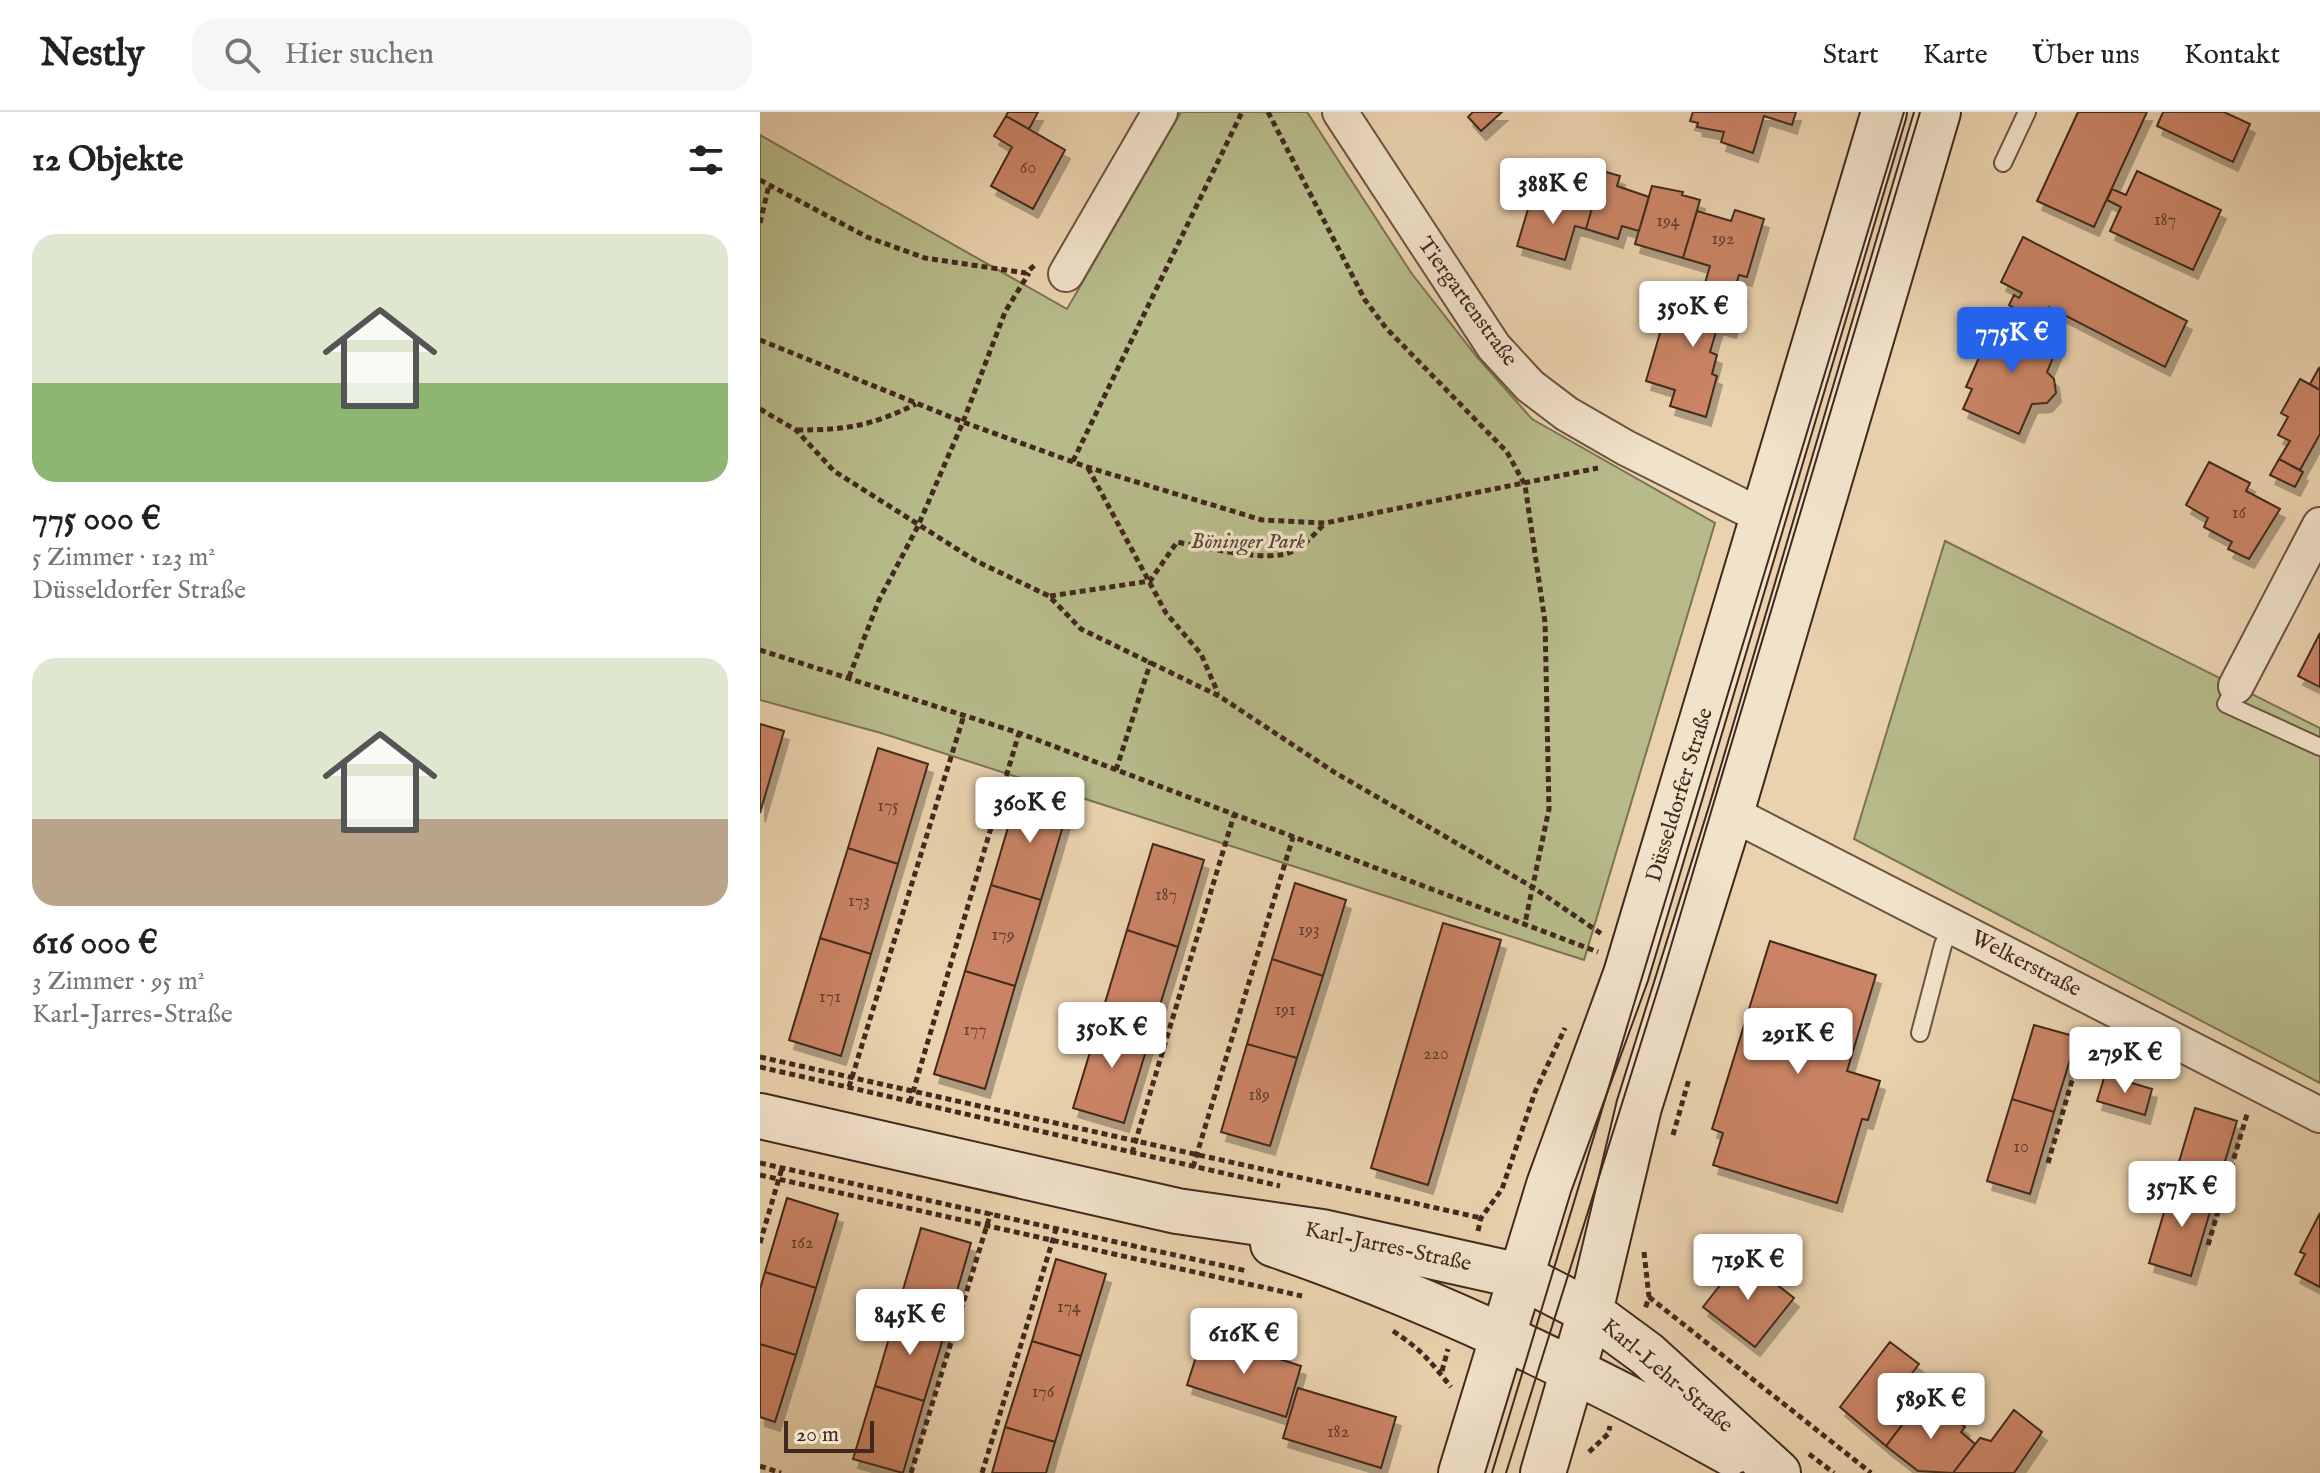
<!DOCTYPE html>
<html lang="de">
<meta charset="utf-8">
<style>
:root{--surface:#fff;--page:#f6f6f6;--text:#222;--muted:#767676;--line:#e0e0e0;--accent:#2563eb}
body{margin:0;font-family:"IM FELL English",serif;background:var(--page);color:var(--text);height:100vh;display:flex;flex-direction:column;font-size:30px;white-space:nowrap}
*{box-sizing:border-box;margin:0}
p{font-size:26px;color:var(--muted)}
.icon{flex:none;width:44px;height:44px;fill:none;stroke:currentColor;stroke-width:2;stroke-linecap:round;stroke-linejoin:round}
.map{position:relative;flex:1;overflow:hidden}
.side{display:flex;flex-direction:column;background:var(--surface);width:760px}
.side>*{flex:none}
.scale{position:absolute;left:24px;bottom:20px;width:90px;box-sizing:border-box;padding-left:8px;border:4px solid #42291f;border-top:0;font-size:22px;line-height:28px;white-space:nowrap;color:#42291f;-webkit-text-stroke:6px #f1e2ca;paint-order:stroke}
.price{position:absolute;translate:-50% -68px;padding:0 18px;border-radius:8px;background:#fff;color:#222;font-size:26px;line-height:52px;filter:drop-shadow(0 2px 4px #0008)}
.price::after{content:'';position:absolute;left:50%;top:48px;width:24px;height:18px;margin-left:-12px;background:inherit;clip-path:polygon(0 0,100% 0,50% 100%)}
.price.on{background:var(--accent);color:#fff}
ul{padding:0;list-style:none}
li{display:grid;align-content:center;gap:16px;height:424px;padding:0 32px}
li span{display:grid;place-items:center;height:248px;border-radius:24px;color:#555}
li>.icon{margin-inline-start:auto}
span .icon{width:144px;height:144px;fill:#fffc;stroke-width:1}
li b{font-size:34px}
h2{display:flex;justify-content:space-between;align-items:center;height:96px;padding:0 32px;font-size:34px}
header{display:flex;align-items:center;gap:48px;box-sizing:border-box;height:112px;padding:0 40px;background:var(--surface);border-bottom:2px solid var(--line)}
header strong{font-size:38px}
nav{display:flex;gap:44px;margin-inline-start:auto;font-size:28px}
.search{width:560px;height:72px;background:var(--page);display:flex;align-items:center;gap:20px;box-sizing:border-box;padding:0 28px;border-radius:24px;color:var(--muted);font-size:30px}
main{display:flex;flex:1;min-height:0}
.map>svg:first-child{display:block}
.green{fill:#b7bb8a;stroke:#7c7254;stroke-width:2}
.building{fill:#ca8465;stroke:#42291f;stroke-width:2;filter:url(#shadow)}
.lines{fill:none;stroke-linecap:round;stroke-linejoin:round}
.service-casing{stroke:#6c5343;stroke-width:20}
.minor-casing{stroke:#6c5343;stroke-width:38}
.secondary-casing{stroke:#42291f;stroke-width:48}
.path{stroke:#42291f;stroke-width:5;stroke-dasharray:6 4;stroke-linecap:butt}
.service{stroke:#f1e2ca;stroke-width:16}
.minor{stroke:#f1e2ca;stroke-width:34}
.secondary{stroke:#f1e2ca;stroke-width:44}
.tram{stroke:#42291f;stroke-width:2}
.labels{text-anchor:middle;dominant-baseline:central;stroke-width:7;stroke-linejoin:round;paint-order:stroke}
.number-label{font-size:18px;fill:#644030}
.street-label{font-size:22px;fill:#42291f;stroke:#f1e2ca}
.park-label{font-size:22px;font-style:italic;fill:#594634;stroke:#f1e2ca}
</style>
<header>
<strong>Nestly</strong>
<div class="search"><svg class="icon" aria-label="search" viewBox="0 0 24 24"><circle cx="10" cy="10" r="6"/><path d="M15 15l6 6"/></svg>Hier suchen</div>
<nav><a>Start</a><a>Karte</a><a>Über uns</a><a>Kontakt</a></nav>
</header>
<main>
<section class="side">
<h2>12 Objekte<svg class="icon" aria-label="filters" viewBox="0 0 24 24"><path d="M4 7h16M4 17h16"/><circle cx="9" cy="7" r="2"/><circle cx="15" cy="17" r="2"/></svg></h2>
<ul>
<li><span style="background:linear-gradient(#dfe7d0 60%,#8fb573 0)"><svg class="icon" aria-label="home" viewBox="0 0 24 24"><path d="M3 11l9-7 9 7M6 9v11h12V9"/></svg></span><div><b>775 000 €</b><p>5 Zimmer · 123 m²</p><p>Düsseldorfer Straße</p></div></li>
<li><span style="background:linear-gradient(#dfe7d0 65%,#b9a48a 0)"><svg class="icon" aria-label="home" viewBox="0 0 24 24"><path d="M3 11l9-7 9 7M6 9v11h12V9"/></svg></span><div><b>616 000 €</b><p>3 Zimmer · 95 m²</p><p>Karl-Jarres-Straße</p></div></li>
</ul>
</section>
<div class="map">
<svg width="1560" height="1361" viewBox="0 0 1560 1361">
<defs>
<filter id="shadow"><feDropShadow dx="5" dy="9" stdDeviation="0" flood-color="#0004"/></filter>
</defs>
<rect width="100%" height="100%" fill="#ead2ae"/>
<filter id="stains"><feTurbulence type="fractalNoise" baseFrequency=".0025" numOctaves="4"/><feColorMatrix values="0 0 0 0 .2 0 0 0 0 .09 0 0 0 0 .02 0 0 0 .5 -.17"/></filter>
<radialGradient id="worn" r=".72"><stop offset=".6" stop-color="#630" stop-opacity="0"/><stop offset="1" stop-color="#630" stop-opacity=".3"/></radialGradient>
<path class="green" d="M421,0H547L652,162L717,245L772,307L955,411L824,848L121,621L0,588V23L307,197Z
M1185,429L1560,616V971L1094,727Z"/>
<path class="building" d="M248,0H278L269,17L246,4Z
M713,0H742L721,19L708,5Z
M933,0H1036L1032,13L1004,4L993,41L961,30L964,20L937,15L938,11L930,9Z
M1318,0H1387L1334,115L1277,89Z
M1403,0H1464L1490,12L1473,50L1397,14Z
M246,4L305,38L273,97L231,74L252,35L234,24Z
M814,51L860,64L857,74L889,85L879,119L862,114L858,127L826,117L832,96L803,87Z
M1377,59L1461,98L1433,158L1350,119L1361,95L1347,88L1352,77L1366,83Z
M892,74L923,80L922,83L940,88L923,146L875,132Z
M794,84L832,96L826,117L815,114L805,148L757,134L771,87L791,93Z
M975,98L1004,107L987,165L979,163L974,179L945,171L950,154L923,146L937,99L971,109Z
M1263,125L1427,209L1405,255L1289,195L1276,218L1249,207L1254,196L1249,193L1254,183L1259,186L1262,181L1241,170Z
M942,170L982,181L971,217L958,213L950,240L957,243L952,262L957,264L946,305L910,294L915,278L886,269L907,197L932,205Z
M1243,204L1300,229L1287,260L1294,267L1296,281L1287,291L1272,292L1259,322L1203,297L1212,277L1206,275L1229,223L1234,224Z
M1559,256L1560,257V278L1550,272Z
M1540,267L1560,278V322L1540,358L1519,347L1530,329L1518,323L1528,305L1521,301Z
M1519,347L1543,360L1535,375L1510,363Z
M1449,350L1490,371L1486,379L1520,397L1489,447L1468,437L1472,430L1444,415L1448,406L1426,393Z
M1560,521V575L1538,564Z
M0,612L24,619L0,701Z
M118,636L168,652L138,752L88,736Z
M259,678L309,694L281,788L231,773Z
M393,732L444,748L418,835L367,818Z
M88,736L138,752L111,842L60,826Z
M535,771L586,788L563,864L512,847Z
M231,773L281,788L255,874L205,859Z
M683,811L741,828L668,1073L611,1056Z
M367,818L418,835L392,919L341,904Z
M60,826L111,842L81,944L29,928Z
M1010,829L1116,863L1087,959L1120,969L1108,1008L1102,1007L1077,1091L953,1053L963,1021L952,1017Z
M512,847L563,864L537,946L487,932Z
M205,859L255,874L225,977L174,962Z
M341,904L392,919L364,1011L313,996Z
M1274,913L1317,925L1294,1000L1252,987Z
M487,932L537,946L510,1034L461,1020Z
M1345,963L1392,977L1385,1003L1337,989Z
M1252,987L1294,1000L1270,1082L1227,1069Z
M1435,996L1477,1009L1455,1083L1413,1070Z
M1413,1070L1455,1083L1431,1164L1389,1151Z
M27,1086L78,1102L56,1176L5,1160Z
M1560,1101V1175L1535,1162L1545,1142L1540,1140Z
M161,1116L211,1131L186,1217L136,1202Z
M982,1145L1034,1186L995,1235L943,1195Z
M296,1147L346,1162L321,1244L272,1229Z
M5,1160L56,1176L36,1243L0,1232V1177Z
M136,1202L186,1217L164,1289L115,1274Z
M443,1223L541,1254L526,1305L427,1273Z
M272,1229L321,1244L295,1330L245,1315Z
M1130,1230L1159,1252L1138,1280L1156,1295L1126,1334L1080,1295Z
M0,1232L36,1243L15,1310L0,1305Z
M115,1274L164,1289L143,1361L93,1347Z
M538,1276L636,1305L621,1356L523,1326Z
M1160,1289L1169,1296L1173,1291L1205,1315L1201,1320L1215,1332L1193,1361L1158,1359L1126,1334Z
M1254,1298L1282,1320L1254,1361H1193L1220,1326L1231,1329Z
M245,1315L295,1330L286,1361H232Z"/>
<g class="lines">
<defs>
<path id="service" d="M1243,51L1267,0
M1476,574L1466,592L1560,635
M1160,921L1183,833L1192,814"/>
<path id="minor" d="M580,0L734,235L770,274L807,302L866,336L1003,405
M306,162L400,0
M1476,574L1560,413
M971,701L1560,1003"/>
<path id="secondary" d="M0,1004L417,1099L562,1120L760,1164L830,1200L887,1242L1018,1361
M513,1132C673,1187 823,1259 970,1341
M701,1361L789,1073L866,862L1124,0
M783,1361L830,1200L879,995L971,701L1178,0"/>
</defs>
<use href="#service" class="service-casing"/>
<use href="#minor" class="minor-casing"/>
<use href="#secondary" class="secondary-casing"/>
<path class="path" d="M508,0L605,188L626,216L747,340L765,373L785,510L789,697L765,811
M0,68L107,125L165,146L266,161L276,152
M0,111L9,73
M0,228L203,310L327,355L502,408L565,411L838,356
M0,297L36,318L74,359L216,449L289,484L321,517L459,584L574,660L774,776L843,823
M37,318C86,318 111,314 156,292
M313,349L482,0
M328,356L406,501L441,542L458,581
M290,484L390,469L417,430C443,435 508,451 531,440C545,433 555,422 565,411
M0,538L259,621L838,840
M89,565L119,488L158,414L203,310L245,200L269,161
M356,658L391,549
M0,945L721,1106
M0,955L520,1074
M89,975L204,603
M150,990L259,621
M913,1023L929,967
M372,1041L474,703
M0,1051L487,1159
M1288,1051L1327,917
M433,1055L533,725
M0,1063L542,1184
M718,1119L721,1106L742,1077L775,980L805,916
M0,1131L22,1056
M1448,1133L1488,999
M884,1140L889,1185L885,1197
M889,1185L1111,1361
M633,1219C662,1238 670,1249 691,1275
M682,1259L688,1237
M829,1340L848,1322L850,1314
M1049,1342L1074,1361
M0,1354L21,1361
M151,1361L231,1100
M222,1361L297,1114"/>
<use href="#service" class="service"/>
<use href="#minor" class="minor"/>
<use href="#secondary" class="secondary"/>
<path class="tram" d="M732,1361L1144,0
M746,1361L902,864L1160,0"/>
</g>
<g class="labels">
<g class="number-label">
<text x="268" y="56">60</text>
<text x="1405" y="108">187</text>
<text x="908" y="109">194</text>
<text x="963" y="127">192</text>
<text x="1479" y="401">16</text>
<text x="128" y="694">175</text>
<text x="406" y="783">187</text>
<text x="99" y="789">173</text>
<text x="549" y="818">193</text>
<text x="243" y="823">179</text>
<text x="70" y="885">171</text>
<text x="525" y="898">191</text>
<text x="215" y="918">177</text>
<text x="676" y="942">220</text>
<text x="499" y="983">189</text>
<text x="1261" y="1035">10</text>
<text x="42" y="1131">162</text>
<text x="309" y="1195">174</text>
<text x="283" y="1280">176</text>
<text x="578" y="1320">182</text>
</g>
<g class="street-label">
<text transform="translate(707 190) rotate(54)">Tiergartenstraße</text>
<text transform="translate(920 683) rotate(-73)">Düsseldorfer Straße</text>
<text transform="translate(1266 852) rotate(27)">Welkerstraße</text>
<text transform="translate(628 1135) rotate(12)">Karl-Jarres-Straße</text>
<text transform="translate(907 1264) rotate(40)">Karl-Lehr-Straße</text>
</g>
<g class="park-label">
<text x="488" y="430">Böninger Park</text>
</g>
</g>
<rect width="100%" height="100%" filter="url(#stains)"/>
<rect width="100%" height="100%" fill="url(#worn)"/>
</svg>
<div class="scale">20 m</div>
<b class="price" style="left:793px;top:114px">388K €</b>
<b class="price" style="left:933px;top:237px">350K €</b>
<b class="price on" style="left:1252px;top:263px">775K €</b>
<b class="price" style="left:270px;top:733px">360K €</b>
<b class="price" style="left:352px;top:958px">350K €</b>
<b class="price" style="left:1038px;top:964px">291K €</b>
<b class="price" style="left:1365px;top:983px">279K €</b>
<b class="price" style="left:1422px;top:1117px">357K €</b>
<b class="price" style="left:988px;top:1190px">719K €</b>
<b class="price" style="left:150px;top:1245px">845K €</b>
<b class="price" style="left:484px;top:1264px">616K €</b>
<b class="price" style="left:1171px;top:1329px">589K €</b>
</div>
</main>
